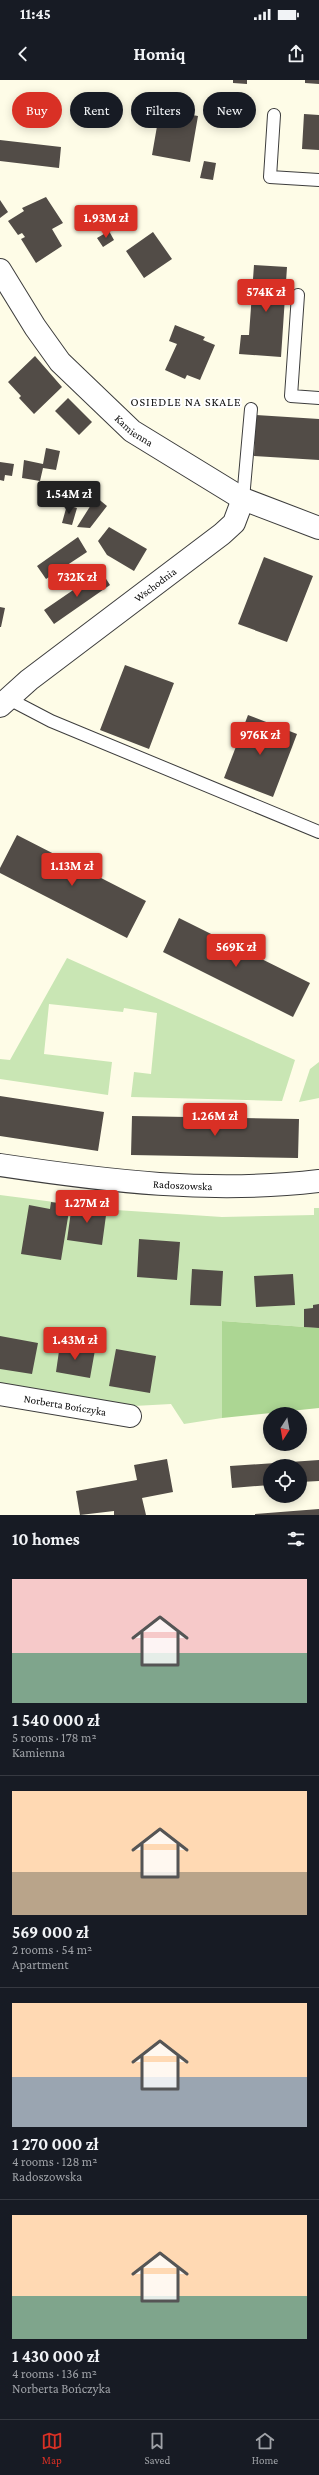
<!DOCTYPE html>
<meta charset="utf-8">
<style>
:root{--surface:#171b24;--page:#242831;--text:#f1f3f6;--muted:#9ea1a6;--line:#363941;--accent:#d93025}
body{margin:0;font-family:"Crimson Pro",serif;background:var(--page);color:var(--text);height:100vh;display:flex;flex-direction:column;font-size:15px;white-space:nowrap}
*{box-sizing:border-box;margin:0}
p{font-size:13px;color:var(--muted)}
.icon{flex:none;width:22px;height:22px;fill:none;stroke:currentColor;stroke-width:2;stroke-linecap:round;stroke-linejoin:round}
.map{position:relative;height:1435px;overflow:hidden}
.panel{display:flex;flex-direction:column;background:var(--surface);flex:1}
.panel>*{flex:none}
.guide{position:absolute;left:12px;top:12px;width:295px;height:36px;display:flex;gap:8px}
.needle{width:26px;rotate:191deg}
.controls{position:absolute;left:263px;top:1327px;display:grid;gap:8px}
.controls a{display:grid;place-items:center;width:44px;height:44px;border-radius:50%;background:var(--surface);box-shadow:0 2px 10px #0003;font-size:20px}
.price{position:absolute;translate:-50% -34px;padding:0 9px;border-radius:4px;background:var(--accent);color:#fff;font-size:13px;line-height:26px;filter:drop-shadow(0 1px 2px #0008)}
.price::after{content:'';position:absolute;left:50%;top:24px;width:12px;height:9px;margin-left:-6px;background:inherit;clip-path:polygon(0 0,100% 0,50% 100%)}
.price.current{background:#222;color:#fff}
ul{padding:0;list-style:none}
li{display:grid;align-content:center;gap:8px;height:212px;padding:0 12px}
li+li{border-top:1px solid var(--line)}
li span{display:grid;place-items:center;height:124px;border-radius:0px;color:#555}
li>.icon{margin-inline-start:auto}
span .icon{width:72px;height:72px;fill:#fffc;stroke-width:1}
li b{font-size:17px}
h2{display:flex;justify-content:space-between;align-items:center;height:48px;padding:0 12px;font-size:17px}
.tag{padding:0 14px;border-radius:18px;background:var(--surface);box-shadow:0 2px 10px #0003;font-size:14px;line-height:36px}
.tag.current{background:var(--accent);color:#fff}
.status{display:flex;justify-content:space-between;align-items:center;height:28px;padding:0 20px;background:var(--surface);direction:ltr}
.status svg{height:11px;fill:currentColor}
header{display:flex;justify-content:space-between;align-items:center;height:52px;padding:0 12px;background:var(--surface);font-size:18px;font-weight:700}
.menu{display:flex;justify-content:space-around;align-items:center;height:56px;border-top:1px solid var(--line);background:var(--surface);font-size:11px;color:var(--muted)}
.menu a{display:grid;justify-items:center;gap:2px}
.menu .current{color:var(--accent)}
.map>svg:first-child{display:block}
.green{fill:#c9e6b4}
.forest{fill:#acd693}
.building{fill:#524c47}
.lines{fill:none;stroke-linecap:round;stroke-linejoin:round}
.service-casing{stroke:#3d3d3d;stroke-width:14}
.minor-casing{stroke:#3d3d3d;stroke-width:24}
.tertiary-casing{stroke:#3d3d3d;stroke-width:24}
.service{stroke:#fff;stroke-width:12}
.minor{stroke:#fff;stroke-width:22}
.tertiary{stroke:#fff;stroke-width:22}
.labels{text-anchor:middle;dominant-baseline:central;stroke-width:4;stroke-linejoin:round;paint-order:stroke}
.street-label{font-size:11px;fill:#0a0a0a;stroke:#fff}
.neighbourhood-label{font-size:12px;letter-spacing:1px;fill:#0a0a0a;stroke:#fff}
</style>
<div class="status"><b>11:45</b><svg viewBox="0 0 49 12"><path d="M0 12V9h3v3zM5 12V6h3v6zM10 12V3h3v9zM15 12V0h3v12zM26 1h20v11H26zM47 4h2v5h-2z"/></svg></div>
<header><svg class="icon" aria-label="back" viewBox="0 0 24 24"><path d="M15 5l-7 7 7 7"/></svg>Homiq<svg class="icon" aria-label="share" viewBox="0 0 24 24"><path d="M12 15V3M7 8l5-5 5 5M5 13v7h14v-7"/></svg></header>
<div class="map">
<svg width="319" height="1435" viewBox="0 0 319 1435">
<rect width="100%" height="100%" fill="#fefce7"/>
<path class="green" d="M67,878L295,980L282,1021L131,1017L134,992L151,994L157,933L124,928L123,932L49,924L44,974L112,982L108,1015L0,999V979L10,980Z
M319,982V1018L299,1022L310,989Z
M0,1115L116,1130L222,1137L314,1135V1128H319V1248L222,1241V1338L184,1344L171,1324L134,1326L0,1303Z"/>
<path class="forest" d="M222,1241L319,1248V1328L222,1338Z"/>
<path class="building" d="M233,0H247V4L233,3Z
M305,0H319V4L305,3Z
M160,29L198,36L190,82L152,75Z
M304,34L319,35V70L302,69Z
M0,60L61,67L59,88L0,81Z
M204,81L216,83L213,100L200,98Z
M46,117L63,143L52,149L62,166L36,183L21,159L25,157L22,153L18,155L8,141L24,131L22,128Z
M0,120L8,132L0,138Z
M109,151L114,160L103,167L97,158Z
M153,152L172,179L144,198L126,171Z
M254,185L287,187L281,277L239,274L241,255H249Z
M175,245L205,257L203,260L215,265L200,300L187,295L185,299L165,290L177,264L169,261Z
M35,276L62,307L34,334L19,318L21,316L8,302Z
M68,318L92,342L79,355L55,331Z
M256,335L319,339V380L254,376Z
M46,368L60,371L56,390L43,388L40,401L22,398L24,380L43,384Z
M0,382L14,384L12,396L5,395L4,401L0,400Z
M96,417L107,426L90,448L77,447Z
M67,425L77,428L72,445L62,443Z
M109,447L147,469L134,491L107,475L98,461Z
M78,457L87,472L46,499L37,486Z
M264,477L313,496L287,562L238,544Z
M101,491L110,505L54,544L44,530Z
M0,527L5,528L1,547H0Z
M125,585L174,603L149,669L100,650Z
M248,635L297,654L273,717L224,698Z
M17,755L146,821L127,858L0,793V788Z
M179,838L310,903L293,937L163,872Z
M0,1016L104,1032L98,1071L0,1056Z
M132,1036L299,1039L298,1078L131,1075Z
M51,1122L70,1125L61,1180L21,1174L29,1125L50,1129Z
M72,1124L107,1128L102,1165L67,1160Z
M139,1159L180,1162L177,1200L137,1197Z
M192,1189L223,1191L221,1226L190,1225Z
M293,1194L295,1225L256,1227L254,1196Z
M319,1224V1248L304,1247V1229L313,1228V1225Z
M0,1256L38,1263L32,1294L0,1289Z
M60,1264L95,1270L90,1298L56,1292Z
M116,1269L156,1276L150,1313L109,1306Z
M167,1379L173,1412L142,1418L146,1435H114V1431L80,1435L76,1411L137,1400L134,1385Z
M319,1380V1401L300,1402V1386H270V1405L232,1408L230,1386Z
M319,1429V1435H255V1434Z"/>
<g class="lines">
<defs>
<path id="service" d="M274,35L270,97L319,100
M298,215L291,316L319,318
M243,419L251,329
M7,618L51,641L319,752"/>
<g id="minor">
<path id="s1" d="M0,190L35,247L60,282L132,351L243,419L319,448"/>
<path id="s2" d="M0,626L29,600L222,454L234,443L243,419"/>
<path id="s3" d="M0,1314L130,1336"/>
</g>
<g id="tertiary">
<path id="s4" d="M0,1085C107,1101 211,1114 319,1101"/>
</g>
</defs>
<use href="#service" class="service-casing"/>
<use href="#minor" class="minor-casing"/>
<use href="#tertiary" class="tertiary-casing"/>
<use href="#service" class="service"/>
<use href="#minor" class="minor"/>
<use href="#tertiary" class="tertiary"/>
</g>
<g class="labels">
<g class="street-label">
<text stroke="none"><textPath href="#s1" startOffset="211">Kamienna</textPath></text>
<text stroke="none"><textPath href="#s2" startOffset="197">Wschodnia</textPath></text>
<text stroke="none"><textPath href="#s4" startOffset="184">Radoszowska</textPath></text>
<text stroke="none"><textPath href="#s3" startOffset="66">Norberta Bończyka</textPath></text>
</g>
<g class="neighbourhood-label">
<text x="186" y="322">OSIEDLE NA SKALE</text>
</g>
</g>
</svg>
<div class="controls">
<a><svg class="needle" viewBox="-14 -14 28 28"><path d="M0-13l5 13h-10z" fill="#e53935"/><path d="M0 13l5-13h-10z" fill="#9ea1a6"/></svg></a>
<a><svg class="icon" aria-label="locate" viewBox="0 0 24 24"><circle cx="12" cy="12" r="6"/><path d="M12 2v4M12 18v4M2 12h4M18 12h4"/></svg></a>
</div>
<b class="price" style="left:106px;top:159px">1.93M zł</b>
<b class="price" style="left:266px;top:233px">574K zł</b>
<b class="price current" style="left:69px;top:435px">1.54M zł</b>
<b class="price" style="left:77px;top:518px">732K zł</b>
<b class="price" style="left:260px;top:676px">976K zł</b>
<b class="price" style="left:72px;top:807px">1.13M zł</b>
<b class="price" style="left:236px;top:888px">569K zł</b>
<b class="price" style="left:215px;top:1057px">1.26M zł</b>
<b class="price" style="left:87px;top:1144px">1.27M zł</b>
<b class="price" style="left:75px;top:1281px">1.43M zł</b>
<div class="guide">
<a class="tag current">Buy</a>
<a class="tag">Rent</a>
<a class="tag">Filters</a>
<a class="tag">New</a>
</div>
</div>
<section class="panel">
<h2>10 homes<svg class="icon" aria-label="filters" viewBox="0 0 24 24"><path d="M4 7h16M4 17h16"/><circle cx="9" cy="7" r="2"/><circle cx="15" cy="17" r="2"/></svg></h2>
<ul>
<li><span style="background:linear-gradient(#f6c9c9 60%,#7fa58c 0)"><svg class="icon" aria-label="home" viewBox="0 0 24 24"><path d="M3 11l9-7 9 7M6 9v11h12V9"/></svg></span><div><b>1 540 000 zł</b><p>5 rooms · 178 m²</p><p>Kamienna</p></div></li>
<li><span style="background:linear-gradient(#ffd9b3 65%,#b9a48a 0)"><svg class="icon" aria-label="home" viewBox="0 0 24 24"><path d="M3 11l9-7 9 7M6 9v11h12V9"/></svg></span><div><b>569 000 zł</b><p>2 rooms · 54 m²</p><p>Apartment</p></div></li>
<li><span style="background:linear-gradient(#ffd9b3 60%,#9aa5b1 0)"><svg class="icon" aria-label="home" viewBox="0 0 24 24"><path d="M3 11l9-7 9 7M6 9v11h12V9"/></svg></span><div><b>1 270 000 zł</b><p>4 rooms · 128 m²</p><p>Radoszowska</p></div></li>
<li><span style="background:linear-gradient(#ffd9b3 65%,#7fa58c 0)"><svg class="icon" aria-label="home" viewBox="0 0 24 24"><path d="M3 11l9-7 9 7M6 9v11h12V9"/></svg></span><div><b>1 430 000 zł</b><p>4 rooms · 136 m²</p><p>Norberta Bończyka</p></div></li>
</ul>
</section>
<nav class="menu">
<a class="current"><svg class="icon" aria-label="map" viewBox="0 0 24 24"><path d="M3 6l6-2 6 2 6-2v14l-6 2-6-2-6 2zM9 4v14M15 6v14"/></svg>Map</a>
<a><svg class="icon" aria-label="saved" viewBox="0 0 24 24"><path d="M7 4h10v16l-5-4-5 4z"/></svg>Saved</a>
<a><svg class="icon" aria-label="home" viewBox="0 0 24 24"><path d="M3 11l9-7 9 7M6 9v11h12V9"/></svg>Home</a>
</nav>
